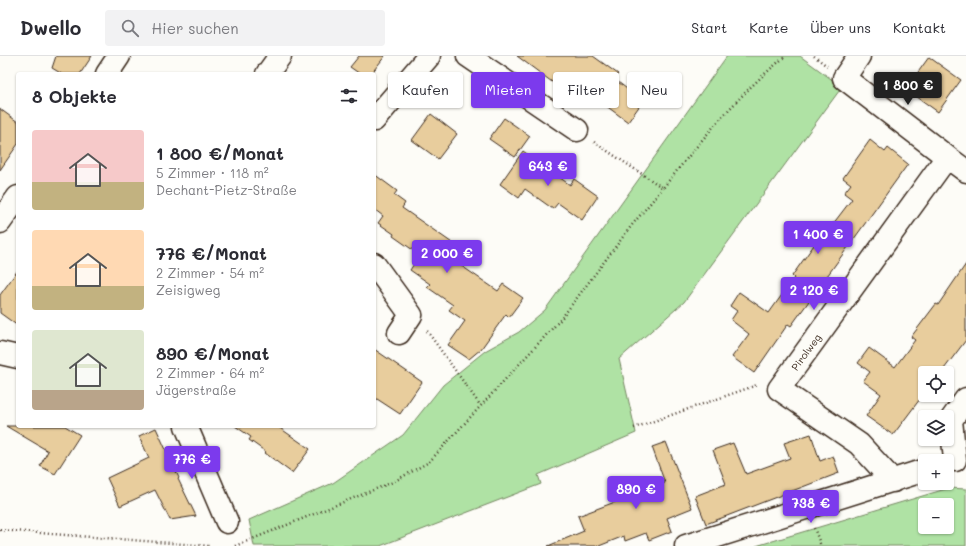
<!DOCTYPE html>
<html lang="de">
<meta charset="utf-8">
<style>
:root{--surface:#fff;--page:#f2f2f3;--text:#2b2b33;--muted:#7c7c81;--line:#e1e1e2;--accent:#7c3aed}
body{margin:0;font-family:Mali,sans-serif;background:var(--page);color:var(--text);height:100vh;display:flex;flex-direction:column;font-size:15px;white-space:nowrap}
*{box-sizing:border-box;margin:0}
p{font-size:13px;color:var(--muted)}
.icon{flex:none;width:22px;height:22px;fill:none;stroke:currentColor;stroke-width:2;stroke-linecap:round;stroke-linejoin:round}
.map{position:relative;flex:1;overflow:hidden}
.drawer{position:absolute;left:16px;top:16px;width:360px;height:356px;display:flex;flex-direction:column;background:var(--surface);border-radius:4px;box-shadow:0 1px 3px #0004}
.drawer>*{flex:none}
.banner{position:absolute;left:388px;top:16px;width:380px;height:36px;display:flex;gap:8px}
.fabs{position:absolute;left:918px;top:310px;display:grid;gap:8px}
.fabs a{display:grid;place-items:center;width:36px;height:36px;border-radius:4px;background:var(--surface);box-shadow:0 1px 3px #0004;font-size:20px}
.price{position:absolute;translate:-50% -34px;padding:0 9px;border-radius:4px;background:var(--accent);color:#fff;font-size:13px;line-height:26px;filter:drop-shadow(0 1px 2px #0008)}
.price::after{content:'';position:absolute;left:50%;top:24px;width:12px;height:9px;margin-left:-6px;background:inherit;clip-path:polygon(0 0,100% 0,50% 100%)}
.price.active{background:#222;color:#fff}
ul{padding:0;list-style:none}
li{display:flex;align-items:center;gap:12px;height:100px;padding:0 16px}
li span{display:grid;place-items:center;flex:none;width:112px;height:80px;border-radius:4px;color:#555}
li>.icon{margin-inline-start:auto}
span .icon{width:48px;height:48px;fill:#fffc;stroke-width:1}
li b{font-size:17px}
h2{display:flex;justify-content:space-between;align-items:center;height:48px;padding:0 16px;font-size:17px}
.pill{padding:0 14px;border-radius:4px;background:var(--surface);box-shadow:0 1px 3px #0004;font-size:14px;line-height:36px}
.pill.active{background:var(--accent);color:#fff}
header{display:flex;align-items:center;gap:24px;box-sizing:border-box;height:56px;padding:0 20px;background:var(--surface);border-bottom:1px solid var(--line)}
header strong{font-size:19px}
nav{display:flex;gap:22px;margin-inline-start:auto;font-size:14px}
.search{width:280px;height:36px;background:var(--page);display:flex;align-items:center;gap:10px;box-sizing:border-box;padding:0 14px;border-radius:4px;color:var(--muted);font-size:15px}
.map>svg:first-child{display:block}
.green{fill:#afe2a4;stroke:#758661;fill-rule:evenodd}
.building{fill:#e8cd9d;stroke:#3b2a1e}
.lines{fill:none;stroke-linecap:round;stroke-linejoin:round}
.street-casing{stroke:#3b2a1e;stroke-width:25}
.path{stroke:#3b2a1e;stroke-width:2.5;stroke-dasharray:1 3;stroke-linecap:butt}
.street{stroke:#fdfcf7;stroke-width:22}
.labels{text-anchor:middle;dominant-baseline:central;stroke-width:3.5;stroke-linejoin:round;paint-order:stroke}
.street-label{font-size:10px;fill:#3b2a1e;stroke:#fdfcf7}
</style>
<header>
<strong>Dwello</strong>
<div class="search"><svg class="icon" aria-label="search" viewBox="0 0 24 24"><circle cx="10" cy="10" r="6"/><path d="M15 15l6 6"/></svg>Hier suchen</div>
<nav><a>Start</a><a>Karte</a><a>Über uns</a><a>Kontakt</a></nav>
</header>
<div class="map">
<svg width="966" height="490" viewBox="0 0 966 490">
<rect width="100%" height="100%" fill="#fdfcf7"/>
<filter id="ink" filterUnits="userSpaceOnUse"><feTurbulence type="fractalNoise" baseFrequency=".025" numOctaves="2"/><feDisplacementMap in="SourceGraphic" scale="8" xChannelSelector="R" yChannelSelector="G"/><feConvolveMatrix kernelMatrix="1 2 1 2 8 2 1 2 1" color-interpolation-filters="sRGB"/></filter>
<g filter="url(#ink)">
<path class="green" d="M727,0H800L842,31L684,246L619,303L636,377L538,419L541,428L380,490H254L249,464L333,427L403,379L443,329L485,295L519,276L545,254Z
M949,432L966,433V490H756ZM925,449H947V471H925Z"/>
<path class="building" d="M56,0H92L80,18H62L52,12Z
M359,0H385L371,18H360L350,11Z
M517,0H593L618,18L614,23L643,45L628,66L579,30L571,40Z
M929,1L961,24L938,56L906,33Z
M0,53L18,66V88L0,114Z
M431,58L457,78L438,103L412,84Z
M504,62L530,80L515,101L489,83Z
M870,84L885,96L888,92L908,108L791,270L788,268L754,317L732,301L749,278L731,264L737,255L730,250L739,236L769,257L794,222L792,220L821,179L823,181L852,143L844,137L851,128L843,122Z
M523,95L570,129L574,123L598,140L582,164L558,147L553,153L525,133L519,142L500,128Z
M374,118L397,135L394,139L405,147L402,152L458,191L450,202L498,235L503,228L523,242L509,261L506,258L481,293L469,303L448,289L465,265L449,254L453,249L427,231L430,228L410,214L420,199L393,180L394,178L378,167L383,160L374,153Z
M966,208V284L941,317H925V339H927L926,341L923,339L893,379L866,360L881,338L863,325L870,316L858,307L869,292L895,311L915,284L911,281L936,248L938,249Z
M18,214V270L0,257V239Z
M374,293L422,326L400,358L374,341Z
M6,370H65L80,379L55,418L40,410L48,395Z
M235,370H277L310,393L292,417L265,397L266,396L249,384L251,381Z
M156,372L179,422L178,423L196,460L170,464L155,434L120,450L107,422L149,402L139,380Z
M811,378L820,405L833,400L839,417L706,468L695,440L726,428L713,394L733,387L746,418L790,402L784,387Z
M666,386L692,452L667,462L672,475L649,484L646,477L625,485L624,480L599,490H548L584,475L578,460L665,427L652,391Z"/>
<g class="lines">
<defs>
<path id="street" d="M468,0L577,74
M859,0L844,22L947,101
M107,18L119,0
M267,18L280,0
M374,64L429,0
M0,166L18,141
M374,208L411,259L399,277
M0,297L18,301
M186,370L227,466
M955,404L951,364L966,343
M893,425L859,388L779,333L947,101L966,115
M686,490L925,414"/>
</defs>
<use href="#street" class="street-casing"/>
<path class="path" d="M814,0L827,10
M594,86L663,132C701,85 738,38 786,0
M427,275L480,349
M634,372L757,329
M814,472L821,490
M0,474L210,490
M235,490L393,426L429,406L561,263L632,169L663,132"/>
<use href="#street" class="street"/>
</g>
</g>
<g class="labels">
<g class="street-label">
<text transform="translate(806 296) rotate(-54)">Pirolweg</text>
</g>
</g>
</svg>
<div class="fabs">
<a><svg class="icon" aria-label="locate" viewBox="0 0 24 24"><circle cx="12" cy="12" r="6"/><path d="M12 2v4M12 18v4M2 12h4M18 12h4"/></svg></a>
<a><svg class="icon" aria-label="layers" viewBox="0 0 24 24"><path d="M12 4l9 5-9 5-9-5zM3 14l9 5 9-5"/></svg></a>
<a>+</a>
<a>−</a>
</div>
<b class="price active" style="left:908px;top:50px">1 800 €</b>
<b class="price" style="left:548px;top:131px">643 €</b>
<b class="price" style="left:818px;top:199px">1 400 €</b>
<b class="price" style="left:447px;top:218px">2 000 €</b>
<b class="price" style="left:814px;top:255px">2 120 €</b>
<b class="price" style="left:192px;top:424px">776 €</b>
<b class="price" style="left:636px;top:454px">890 €</b>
<b class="price" style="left:811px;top:468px">738 €</b>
<div class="banner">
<a class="pill">Kaufen</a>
<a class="pill active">Mieten</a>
<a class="pill">Filter</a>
<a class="pill">Neu</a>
</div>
<section class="drawer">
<h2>8 Objekte<svg class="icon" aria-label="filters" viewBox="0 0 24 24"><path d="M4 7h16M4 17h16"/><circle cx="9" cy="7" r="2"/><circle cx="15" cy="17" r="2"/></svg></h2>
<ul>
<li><span style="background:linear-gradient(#f6c9c9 65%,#c2b280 0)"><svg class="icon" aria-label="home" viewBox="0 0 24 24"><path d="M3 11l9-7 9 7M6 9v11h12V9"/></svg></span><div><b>1 800 €/Monat</b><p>5 Zimmer · 118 m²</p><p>Dechant-Pietz-Straße</p></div></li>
<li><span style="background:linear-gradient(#ffd9b3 70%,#c2b280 0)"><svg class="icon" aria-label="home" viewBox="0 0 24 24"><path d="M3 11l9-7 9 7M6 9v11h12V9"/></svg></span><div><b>776 €/Monat</b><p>2 Zimmer · 54 m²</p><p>Zeisigweg</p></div></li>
<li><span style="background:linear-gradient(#dfe7d0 75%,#b9a48a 0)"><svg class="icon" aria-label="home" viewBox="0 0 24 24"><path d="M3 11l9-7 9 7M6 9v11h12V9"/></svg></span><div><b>890 €/Monat</b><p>2 Zimmer · 64 m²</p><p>Jägerstraße</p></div></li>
</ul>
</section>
</div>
